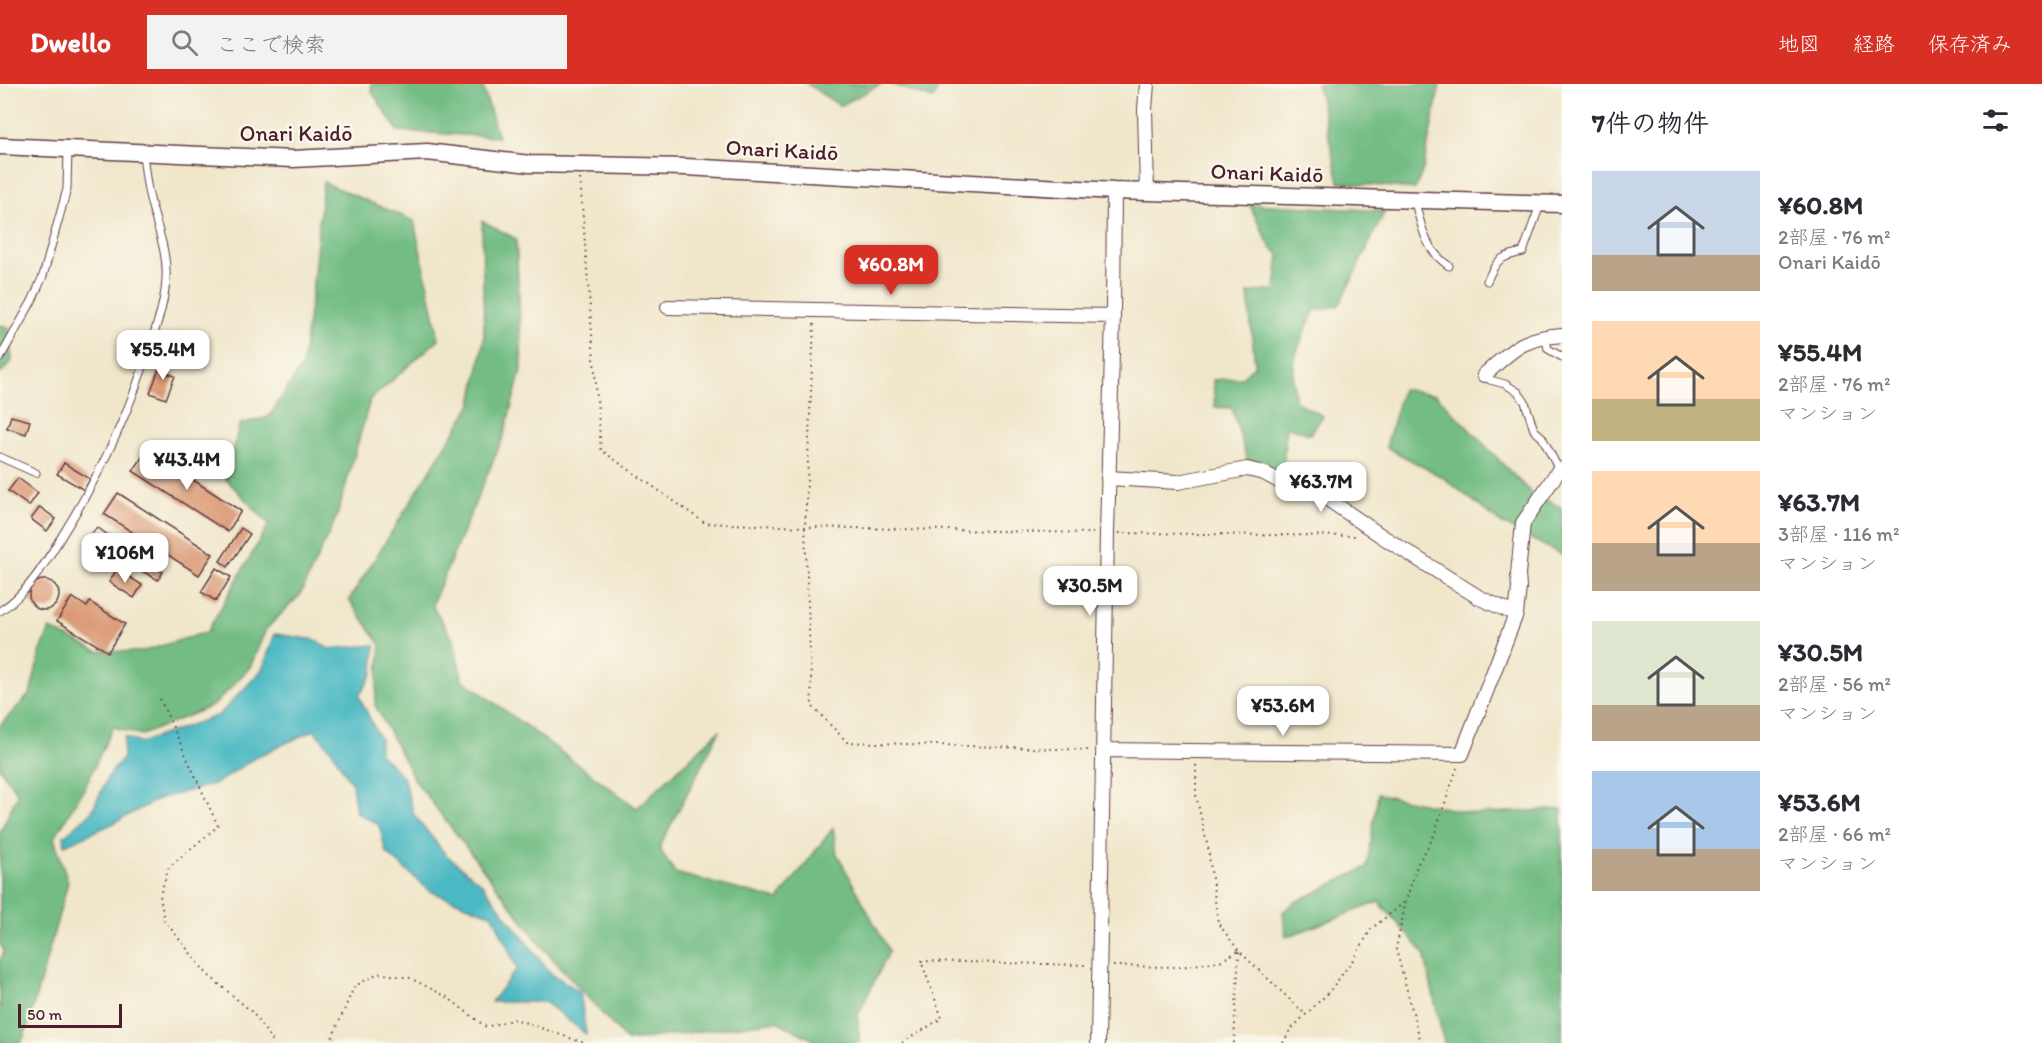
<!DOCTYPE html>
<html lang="ja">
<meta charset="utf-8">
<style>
:root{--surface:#fff;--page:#f2f2f3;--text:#2b2b33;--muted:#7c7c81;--accent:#d93025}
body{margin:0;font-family:Itim,"Klee One",sans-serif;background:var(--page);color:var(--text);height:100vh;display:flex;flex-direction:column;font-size:22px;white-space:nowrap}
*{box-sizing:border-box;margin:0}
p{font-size:20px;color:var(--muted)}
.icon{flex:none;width:33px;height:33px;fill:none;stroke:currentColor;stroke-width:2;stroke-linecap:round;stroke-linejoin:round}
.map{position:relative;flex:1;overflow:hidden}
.details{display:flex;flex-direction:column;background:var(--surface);width:480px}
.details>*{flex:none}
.scale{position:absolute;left:18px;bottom:15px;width:104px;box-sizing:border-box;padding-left:6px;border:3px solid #4a1f2b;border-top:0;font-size:16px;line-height:21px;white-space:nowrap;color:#4a1f2b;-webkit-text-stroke:4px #fbf7ec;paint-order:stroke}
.price{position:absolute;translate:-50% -51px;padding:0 14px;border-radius:12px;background:#fff;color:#222;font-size:20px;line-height:39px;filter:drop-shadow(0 2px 3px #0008)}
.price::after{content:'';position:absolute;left:50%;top:36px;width:18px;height:14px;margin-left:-9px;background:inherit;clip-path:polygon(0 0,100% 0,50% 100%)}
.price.current{background:var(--accent);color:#fff}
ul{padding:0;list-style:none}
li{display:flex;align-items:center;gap:18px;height:150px;padding:0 30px}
li span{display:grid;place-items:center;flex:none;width:168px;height:120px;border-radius:0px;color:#555}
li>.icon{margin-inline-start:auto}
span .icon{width:72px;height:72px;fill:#fffc;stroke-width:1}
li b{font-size:26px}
h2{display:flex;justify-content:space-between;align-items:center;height:72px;padding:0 30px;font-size:26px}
header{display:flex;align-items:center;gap:36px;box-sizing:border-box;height:84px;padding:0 30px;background:var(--accent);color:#fff}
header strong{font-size:28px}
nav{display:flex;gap:33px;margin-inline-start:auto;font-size:21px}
.search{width:420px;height:54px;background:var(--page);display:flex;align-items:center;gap:15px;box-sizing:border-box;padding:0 21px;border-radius:0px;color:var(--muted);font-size:22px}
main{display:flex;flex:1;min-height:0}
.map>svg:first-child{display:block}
.forest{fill:#73bd84;stroke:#5e6e58;stroke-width:1.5}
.water{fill:#4bb9c3;stroke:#4a6c77;stroke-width:1.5}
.building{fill:#da9a74}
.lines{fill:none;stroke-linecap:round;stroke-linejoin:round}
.service-casing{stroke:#633d43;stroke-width:9}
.minor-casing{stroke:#633d43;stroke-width:16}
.tertiary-casing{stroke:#633d43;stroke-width:19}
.path{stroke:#633d43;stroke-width:2;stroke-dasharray:1.5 4.5;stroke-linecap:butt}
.service{stroke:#fff;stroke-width:7}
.minor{stroke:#fff;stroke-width:14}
.tertiary{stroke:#fff;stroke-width:16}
.labels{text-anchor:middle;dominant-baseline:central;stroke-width:4.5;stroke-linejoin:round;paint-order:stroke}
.street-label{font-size:22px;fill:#4a1f2b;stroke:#fbf7ec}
</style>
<header>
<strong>Dwello</strong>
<div class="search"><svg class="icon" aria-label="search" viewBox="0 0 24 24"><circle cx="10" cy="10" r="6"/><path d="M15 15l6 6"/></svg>ここで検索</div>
<nav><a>地図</a><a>経路</a><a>保存済み</a></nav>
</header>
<main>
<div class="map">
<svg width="1562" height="959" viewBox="0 0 1562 959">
<rect width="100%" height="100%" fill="#fbf7ec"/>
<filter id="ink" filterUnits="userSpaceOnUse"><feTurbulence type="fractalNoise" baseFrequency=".0167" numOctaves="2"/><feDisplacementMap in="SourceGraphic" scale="12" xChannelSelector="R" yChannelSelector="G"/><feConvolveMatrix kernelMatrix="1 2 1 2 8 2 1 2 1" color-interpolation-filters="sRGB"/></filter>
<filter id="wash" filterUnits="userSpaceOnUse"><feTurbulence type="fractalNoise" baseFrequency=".008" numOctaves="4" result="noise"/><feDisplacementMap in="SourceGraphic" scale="24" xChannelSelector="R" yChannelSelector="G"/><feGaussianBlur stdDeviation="1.35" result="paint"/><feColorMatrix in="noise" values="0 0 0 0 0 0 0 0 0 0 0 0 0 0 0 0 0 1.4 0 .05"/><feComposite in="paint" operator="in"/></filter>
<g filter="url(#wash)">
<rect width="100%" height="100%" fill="#f0e7cb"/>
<path class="forest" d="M371,0H482L498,53L398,47L372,8Z
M807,0H881L840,22Z
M891,0H940L933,15Z
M1317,0H1440L1423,86L1415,105L1339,98Z
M323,98L414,137L439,255L370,316L337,432L300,511L266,545L250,583L214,621L142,651L113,643L84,705L54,754L68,798L27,945L21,959H0V877L4,867L0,860V748L18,710L0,684V641L30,610L40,569L50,545L97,567L141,568L207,548L269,440L225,394L240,340L269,333L302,282L313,200Z
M1249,120L1385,127L1339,221L1314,227C1298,263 1288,277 1296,318L1323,332L1310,350L1286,342L1283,388L1248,379L1232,324L1215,323L1213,296L1241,294L1255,281L1248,209L1275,206L1279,170L1271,164Z
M482,137L516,155L522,283L504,351L432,521L454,557L462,595L637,724L720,646L659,764L675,789L778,816L833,744L837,770L889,867L858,931L859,959H820L777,937L627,957L545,866L414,695L375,621L381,561L349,516L472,320L484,255Z
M0,241L9,243L12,277L0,290Z
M1402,305L1436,311L1530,408L1562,424V471L1501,439L1444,394L1386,363Z
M1378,710L1475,730L1562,725V959H1444L1424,869L1379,818L1286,853L1283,828L1294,819L1367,783Z"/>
<path class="water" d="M275,550L316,556L329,565L375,561L373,589L359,612L380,656V670L403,693L414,731L446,771L481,799L550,889L580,908L586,950L545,918H491L517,885L493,831L430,807L386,768L379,741L356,728L352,700L332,667L314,646L256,673L217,699L158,715L114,739L65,761L64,752L91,729L108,693L123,674L124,653L140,659L219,631L262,586Z"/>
<g id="blocks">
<path class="building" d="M163,274L170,277L166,289L175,292L166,315L150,309Z
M11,332L30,337L26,350L7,344Z
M147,366L241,427L228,448L133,387Z
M64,379L90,395L84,406L57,390Z
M18,394L38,409L29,422L8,407Z
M118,409L213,470L199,491L104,430Z
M40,423L56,435L47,447L31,435Z
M97,443L131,468L126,476L91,451Z
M241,444L250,450L228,483L220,477Z
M140,475L163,488L158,496L135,483Z
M216,484L231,493L216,517L201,508Z
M117,485L142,501L134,514L109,498Z
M29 511a15 15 0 1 1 30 0a15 15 0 1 1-30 0Z
M72,513L87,523L90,518L125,540L108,568L57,537Z"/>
</g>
</g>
<g filter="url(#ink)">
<use href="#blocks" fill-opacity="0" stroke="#633d43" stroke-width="1.5"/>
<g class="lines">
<defs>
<path id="service" d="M1415,118C1422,144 1425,166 1449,182
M1487,197C1497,175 1499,173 1523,168L1540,121
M1545,252L1548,265L1562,273
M0,274L32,217L43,192L67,105L68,66
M1484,291L1490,296L1505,300L1518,308L1525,318L1534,346L1542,353L1559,386
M0,373L36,389
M0,527C28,509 46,478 63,450C100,391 128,332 149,265C156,243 165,219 166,195C168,168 156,141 150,115C146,100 145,85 143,70"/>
<path id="minor" d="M1147,108L1145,25L1147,0
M668,223L1113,232
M1484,291C1514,265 1521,254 1562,251
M1108,394L1178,398L1247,385L1264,389L1288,402L1313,405L1383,453L1480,514L1516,530
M1104,666L1462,670L1516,530L1519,504L1518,490L1523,439L1559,386L1562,385
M1098,959L1107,449L1113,232L1114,107"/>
<path id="tertiary" d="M0,62L293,75L427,68L530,80L686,83L1114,107L1562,120"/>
</defs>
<use href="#service" class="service-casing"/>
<use href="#minor" class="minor-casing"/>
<use href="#tertiary" class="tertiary-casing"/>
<path class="path" d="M580,95L601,366L705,439L805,443L1093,449
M814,240L805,443L812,622L847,658L1089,666
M1119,449L1357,452
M160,615L218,742L169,783L160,811L164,836L207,890L252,928L274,959
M1196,681V711L1208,764L1218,839L1239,867L1306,931
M1113,882L1180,883L1220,877L1239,867
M330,959L354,903L378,889L410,894L447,913L486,943L515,935L584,959
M902,959L942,934L921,877L1086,881
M1234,959L1239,867
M1283,959L1290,946L1329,908L1355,873L1371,845L1406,817
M1421,959L1396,865L1406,817L1417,781L1433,754L1457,684"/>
<use href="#service" class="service"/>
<use href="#minor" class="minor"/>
<use href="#tertiary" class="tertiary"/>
</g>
</g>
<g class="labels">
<g class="street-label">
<text x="296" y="49">Onari Kaidō</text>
<text transform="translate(782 66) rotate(3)">Onari Kaidō</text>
<text transform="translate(1267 89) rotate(2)">Onari Kaidō</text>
</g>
</g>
</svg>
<div class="scale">50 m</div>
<b class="price current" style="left:891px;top:212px">¥60.8M</b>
<b class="price" style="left:163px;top:297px">¥55.4M</b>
<b class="price" style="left:187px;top:407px">¥43.4M</b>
<b class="price" style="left:1321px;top:429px">¥63.7M</b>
<b class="price" style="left:125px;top:500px">¥106M</b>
<b class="price" style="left:1090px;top:533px">¥30.5M</b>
<b class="price" style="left:1283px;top:653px">¥53.6M</b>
</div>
<section class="details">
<h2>7件の物件<svg class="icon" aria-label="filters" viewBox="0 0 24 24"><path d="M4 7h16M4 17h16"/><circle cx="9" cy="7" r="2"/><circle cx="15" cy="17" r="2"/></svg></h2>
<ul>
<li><span style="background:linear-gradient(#c9d6e8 70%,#b9a48a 0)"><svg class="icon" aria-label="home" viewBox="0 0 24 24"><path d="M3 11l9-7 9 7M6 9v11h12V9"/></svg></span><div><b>¥60.8M</b><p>2部屋 · 76 m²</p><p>Onari Kaidō</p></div></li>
<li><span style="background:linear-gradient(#ffd9b3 65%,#c2b280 0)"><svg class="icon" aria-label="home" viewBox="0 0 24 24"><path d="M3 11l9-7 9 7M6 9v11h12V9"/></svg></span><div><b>¥55.4M</b><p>2部屋 · 76 m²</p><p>マンション</p></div></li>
<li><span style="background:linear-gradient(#ffd9b3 60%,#b9a48a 0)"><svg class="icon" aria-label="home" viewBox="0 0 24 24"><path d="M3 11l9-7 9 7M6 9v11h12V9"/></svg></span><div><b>¥63.7M</b><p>3部屋 · 116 m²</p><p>マンション</p></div></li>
<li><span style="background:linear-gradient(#dfe7d0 70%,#b9a48a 0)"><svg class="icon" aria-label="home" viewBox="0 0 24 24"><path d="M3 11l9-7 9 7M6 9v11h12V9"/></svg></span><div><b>¥30.5M</b><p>2部屋 · 56 m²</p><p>マンション</p></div></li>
<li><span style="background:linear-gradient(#a9c7e8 65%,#b9a48a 0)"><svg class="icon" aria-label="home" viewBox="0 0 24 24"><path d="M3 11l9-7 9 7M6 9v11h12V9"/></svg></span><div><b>¥53.6M</b><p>2部屋 · 66 m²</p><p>マンション</p></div></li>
</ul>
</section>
</main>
